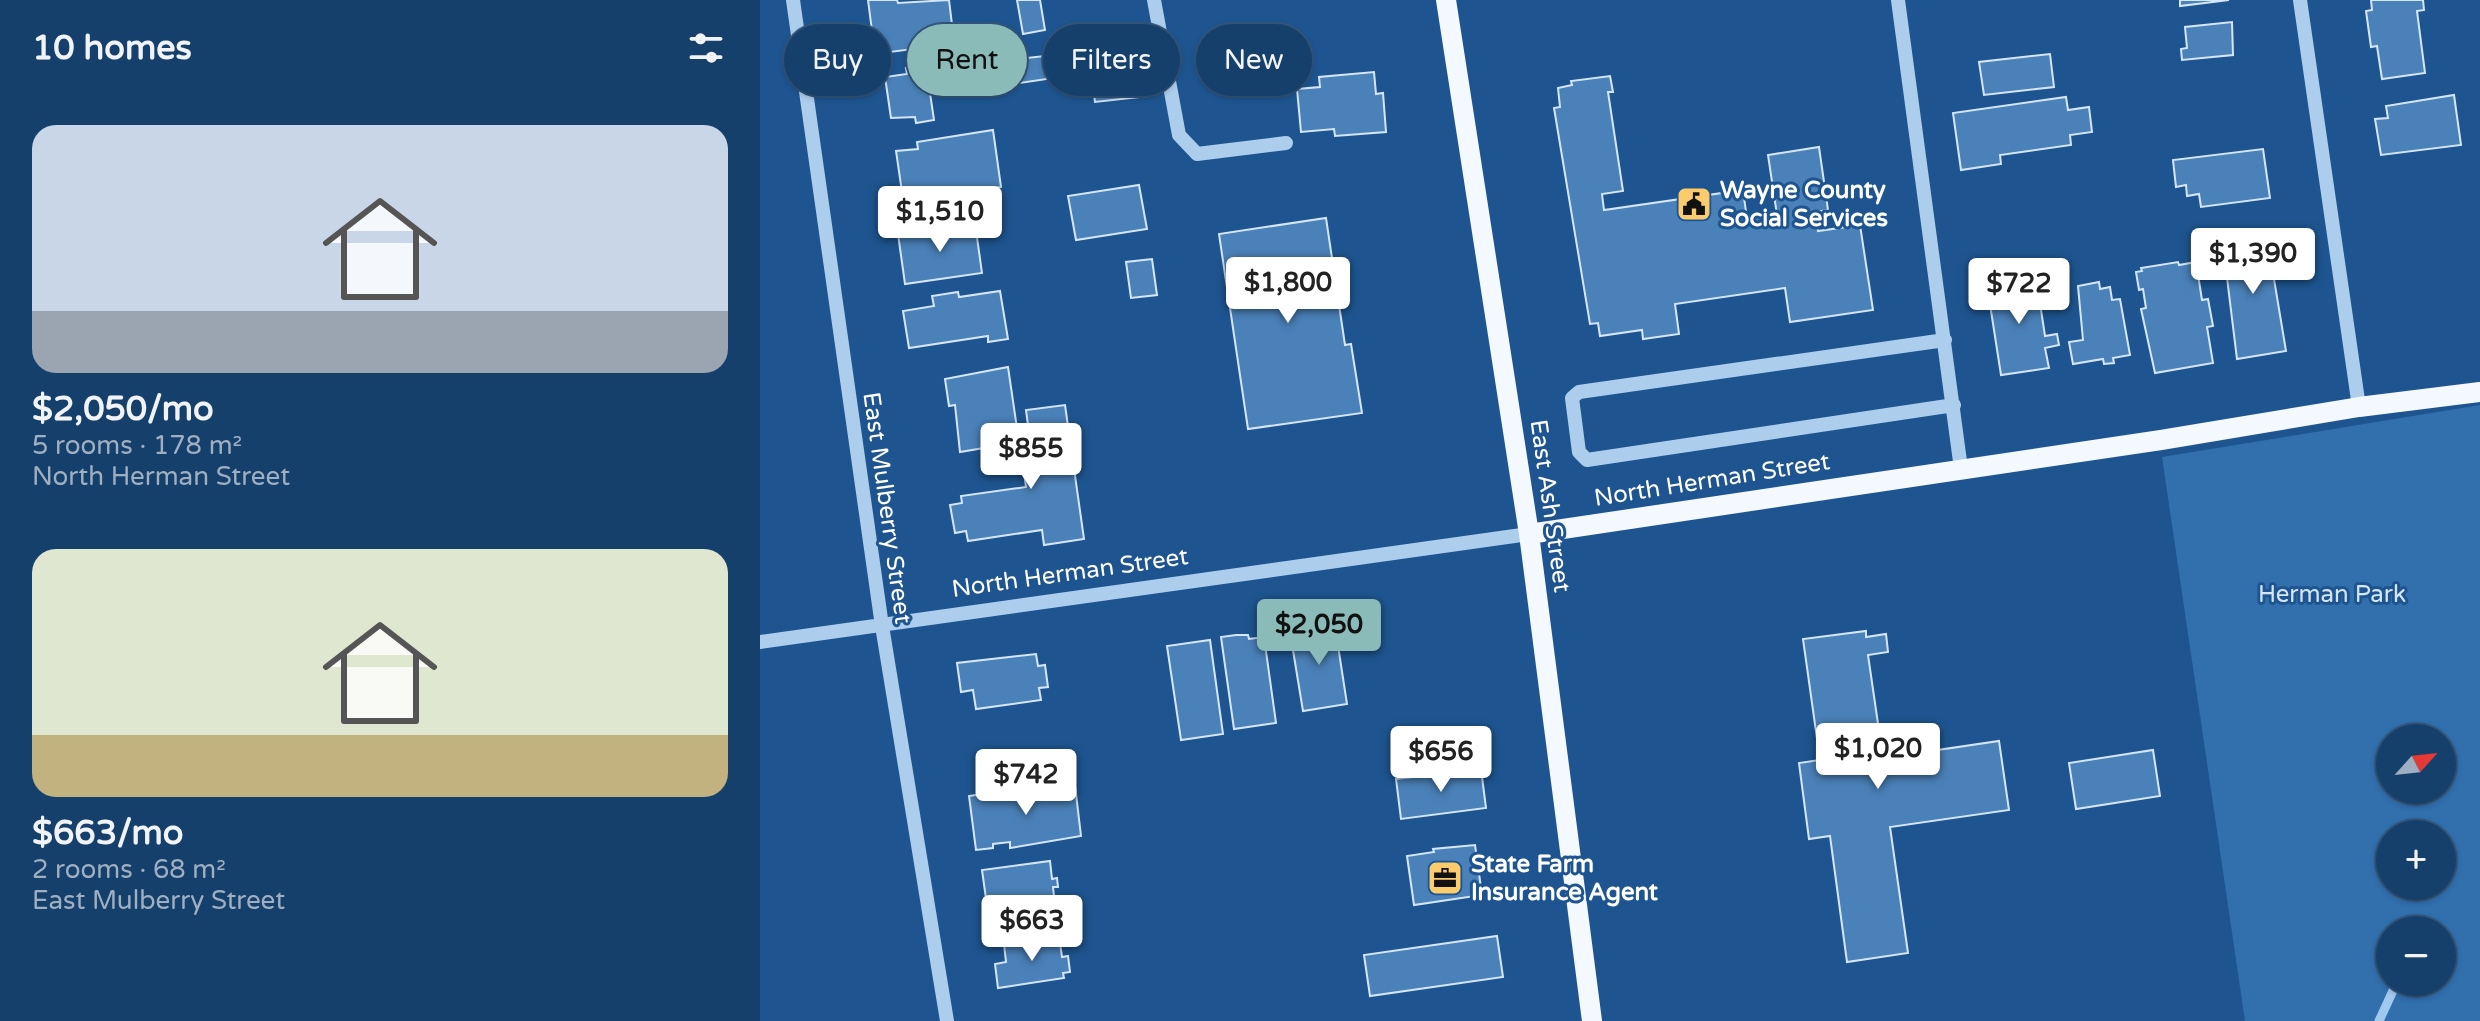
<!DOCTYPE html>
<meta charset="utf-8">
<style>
:root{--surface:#16406c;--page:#1f4772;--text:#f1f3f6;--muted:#9eafc2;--line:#35597f;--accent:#8bbbb9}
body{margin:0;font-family:"Varela Round",sans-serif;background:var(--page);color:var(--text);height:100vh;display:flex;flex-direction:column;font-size:30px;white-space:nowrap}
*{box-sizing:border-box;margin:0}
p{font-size:26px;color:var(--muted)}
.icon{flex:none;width:44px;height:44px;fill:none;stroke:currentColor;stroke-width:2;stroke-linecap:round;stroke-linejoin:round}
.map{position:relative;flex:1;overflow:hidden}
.side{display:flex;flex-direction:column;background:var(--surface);width:760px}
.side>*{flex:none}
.guide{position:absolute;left:24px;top:24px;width:760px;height:72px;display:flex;gap:16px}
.needle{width:52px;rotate:63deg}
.controls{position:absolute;left:1616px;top:724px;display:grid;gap:16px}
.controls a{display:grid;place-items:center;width:80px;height:80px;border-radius:50%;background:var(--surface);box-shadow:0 2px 6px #0004,0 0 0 2px var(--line);font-size:40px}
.price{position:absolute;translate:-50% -68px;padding:0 18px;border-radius:8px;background:#fff;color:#222;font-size:26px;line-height:52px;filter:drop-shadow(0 2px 4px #0008)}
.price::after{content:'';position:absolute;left:50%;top:48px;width:24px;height:18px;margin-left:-12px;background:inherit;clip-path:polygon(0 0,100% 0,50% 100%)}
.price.active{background:var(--accent);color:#111}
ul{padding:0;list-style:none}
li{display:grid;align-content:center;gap:16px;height:424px;padding:0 32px}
li span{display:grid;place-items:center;height:248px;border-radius:24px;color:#555}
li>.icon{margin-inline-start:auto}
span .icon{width:144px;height:144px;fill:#fffc;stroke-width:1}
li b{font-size:34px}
h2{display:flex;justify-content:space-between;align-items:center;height:96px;padding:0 32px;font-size:34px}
.chip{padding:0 28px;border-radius:36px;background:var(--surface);box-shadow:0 2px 6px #0004,0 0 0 2px var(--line);font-size:28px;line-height:72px}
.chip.active{background:var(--accent);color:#111}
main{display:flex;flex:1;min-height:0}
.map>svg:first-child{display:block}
.green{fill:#316fad;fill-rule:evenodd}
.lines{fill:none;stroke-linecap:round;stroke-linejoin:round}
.stream{stroke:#a1c8ef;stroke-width:9}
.building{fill:#4a81b8;stroke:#d3e6fa;stroke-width:2}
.minor{stroke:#adcded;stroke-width:14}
.major{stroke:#f4f8ff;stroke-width:20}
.labels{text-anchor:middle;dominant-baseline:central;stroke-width:6;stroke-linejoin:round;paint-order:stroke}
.poi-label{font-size:24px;font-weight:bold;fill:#fff;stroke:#1e5590;text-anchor:start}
.street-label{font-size:24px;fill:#fff;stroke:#1e5590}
.park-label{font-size:24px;fill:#d3e6fa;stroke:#1e5590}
</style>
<main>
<section class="side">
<h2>10 homes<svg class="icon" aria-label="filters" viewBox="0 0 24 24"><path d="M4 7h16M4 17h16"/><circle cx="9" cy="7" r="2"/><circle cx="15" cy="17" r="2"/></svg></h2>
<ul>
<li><span style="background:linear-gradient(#c9d6e8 75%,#9aa5b1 0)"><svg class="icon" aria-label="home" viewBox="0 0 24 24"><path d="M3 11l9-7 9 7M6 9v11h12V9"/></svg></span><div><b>$2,050/mo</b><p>5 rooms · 178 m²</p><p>North Herman Street</p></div></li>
<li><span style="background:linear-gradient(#dfe7d0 75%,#c2b280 0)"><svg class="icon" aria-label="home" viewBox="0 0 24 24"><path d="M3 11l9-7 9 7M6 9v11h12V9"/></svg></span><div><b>$663/mo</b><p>2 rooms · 68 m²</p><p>East Mulberry Street</p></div></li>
</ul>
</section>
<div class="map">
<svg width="1720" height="1021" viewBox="0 0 1720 1021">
<rect width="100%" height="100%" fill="#1e5590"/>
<path class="green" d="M1720,405V1021H1485L1402,457ZM1630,738H1682V790H1630ZM1630,834H1682V886H1630ZM1630,930H1682V982H1630Z"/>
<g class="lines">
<path class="stream" d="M1619,1021L1637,982"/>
</g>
<path class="building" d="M108,0H137L138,3L189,0L193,33L183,35L184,45L115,54Z
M257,0H280L285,30L263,34Z
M1420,0H1469L1420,6Z
M1611,0H1663L1664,10L1657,11L1665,73L1622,79L1617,46L1611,47L1606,11L1612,10Z
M1472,22L1473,55L1422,60L1421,49L1427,48L1425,27Z
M375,39L378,63L383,62L388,96L335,102L328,46Z
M1290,54L1294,87L1224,95L1219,62Z
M284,56L287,79L252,84L249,60Z
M166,66L174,120L156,123L155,117L131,118L125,77L147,74L146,68Z
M614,72L616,94L623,93L626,132L575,136L574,129L541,132L537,89L560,87L559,77Z
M850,76L853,92H848L863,191L842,194L844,210L983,190L987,219L1017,215L1008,155L1059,147L1068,210L1055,212L1058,231L1100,225L1113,310L1030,322L1025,288L915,304L919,334L883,339L882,330L840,336L838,323L830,324L794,108L800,107L798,88L812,85L811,81Z
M1694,95L1701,145L1621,155L1615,119L1628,118L1626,106Z
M1306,97L1308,110L1329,107L1332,132L1310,135L1311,145L1240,155L1241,164L1201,170L1193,113Z
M233,130L241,187L167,197L166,191L142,192L136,151L158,149L157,142Z
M1503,149L1510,198L1441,207L1439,194L1427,196L1426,185L1416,187L1413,160Z
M379,185L387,229L316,240L308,196Z
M566,218L585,345L591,344L602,413L488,429L459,234Z
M215,223L222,273L145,284L138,234Z
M1506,231L1526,351L1477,359L1462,237Z
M392,259L397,295L371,298L366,262Z
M1418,262L1419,265L1436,262L1442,300L1448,299L1453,326L1447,327L1453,363L1395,373L1381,309L1386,308L1383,289L1379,290L1376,272L1382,271L1381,268Z
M1276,277L1285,336L1297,334L1299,345L1285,348L1289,368L1241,375L1227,285Z
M1339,282L1340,289L1350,287L1352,300L1360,299L1370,355L1353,358L1354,363L1344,364L1343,359L1313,364L1309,342L1323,340L1318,286Z
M240,291L248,339L228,342V336L149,348L143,311L174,306L172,296L198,292L199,297Z
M248,367L259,442L200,452L195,405L189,406L185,379Z
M305,405L324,539L284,545L282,530L208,541L206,531L195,533L190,505L202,503L201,496L266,487L264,473L274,472L266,410Z
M560,624V628L575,626L587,704L543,711L530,632Z
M1106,631V637L1126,634L1128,652L1108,655L1123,758L1239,741L1249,810L1130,827L1148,953L1087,962L1070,836L1049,839L1039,763L1060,760L1043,639Z
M476,635H488L489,639L504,637L516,723L474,729L461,637Z
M450,640L463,734L421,740L407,646Z
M276,654L278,666L285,665L288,687L279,688L281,700L216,709L213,690L201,692L197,663Z
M1393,750L1400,796L1316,809L1309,763Z
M721,769L726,808L641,819L636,779Z
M314,777L321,836L250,848V842L233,844V848L216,850L209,796L228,793L229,798L293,790L292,780Z
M715,845L722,895L654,905L647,856L674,852L673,849Z
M290,861L292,879L297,878L298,887H293L295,905L228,913L222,870Z
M299,936L302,957L308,956L310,972L303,973L304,978L238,988L235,964L246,962L244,944Z
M737,936L743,977L610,996L604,955Z"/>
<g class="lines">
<path class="minor" d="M33,0L122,626L187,1021
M394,0L419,135L437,154L526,143
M1138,0L1201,469
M1540,0L1599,407
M1185,340L819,392L812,398L819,452L827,460L1194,405
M0,642L769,534"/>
<path class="major" d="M686,0L769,534L832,1021
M769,534L1401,440L1599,407L1720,392"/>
</g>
<defs>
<symbol id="civic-square" viewBox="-11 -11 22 22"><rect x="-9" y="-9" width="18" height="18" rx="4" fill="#fccc6c" stroke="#1e5590"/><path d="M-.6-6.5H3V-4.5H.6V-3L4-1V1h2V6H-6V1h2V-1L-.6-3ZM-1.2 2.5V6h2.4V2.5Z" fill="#111"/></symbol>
<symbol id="office-square" viewBox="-11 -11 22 22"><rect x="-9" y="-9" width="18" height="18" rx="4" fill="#fccc6c" stroke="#1e5590"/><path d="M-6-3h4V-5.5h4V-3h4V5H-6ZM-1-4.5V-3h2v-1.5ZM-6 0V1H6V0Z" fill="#111"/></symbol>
</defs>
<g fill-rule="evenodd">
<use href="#civic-square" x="914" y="184" width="40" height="40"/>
<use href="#office-square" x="665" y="858" width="40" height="40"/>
</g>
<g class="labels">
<g class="poi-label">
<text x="960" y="190">Wayne County<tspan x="960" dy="28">Social Services</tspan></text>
<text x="711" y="864">State Farm<tspan x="711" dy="28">Insurance Agent</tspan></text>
</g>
<g class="street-label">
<text transform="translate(952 480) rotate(-9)">North Herman Street</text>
<text transform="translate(790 506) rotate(82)">East Ash Street</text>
<text transform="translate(127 508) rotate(82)">East Mulberry Street</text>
<text transform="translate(310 573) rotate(-8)">North Herman Street</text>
</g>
<g class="park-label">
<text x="1572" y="594">Herman Park</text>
</g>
</g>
</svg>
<div class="controls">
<a><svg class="needle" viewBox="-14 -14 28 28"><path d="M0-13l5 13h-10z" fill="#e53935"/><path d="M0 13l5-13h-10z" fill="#9eafc2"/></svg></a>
<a>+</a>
<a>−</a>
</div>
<b class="price" style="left:180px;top:254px">$1,510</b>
<b class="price" style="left:1493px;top:296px">$1,390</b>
<b class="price" style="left:528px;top:325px">$1,800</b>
<b class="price" style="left:1259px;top:326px">$722</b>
<b class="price" style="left:271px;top:491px">$855</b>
<b class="price active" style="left:559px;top:667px">$2,050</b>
<b class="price" style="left:1118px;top:791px">$1,020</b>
<b class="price" style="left:681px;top:794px">$656</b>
<b class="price" style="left:266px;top:817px">$742</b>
<b class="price" style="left:272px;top:963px">$663</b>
<div class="guide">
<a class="chip">Buy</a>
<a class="chip active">Rent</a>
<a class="chip">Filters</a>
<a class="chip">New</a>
</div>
</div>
</main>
